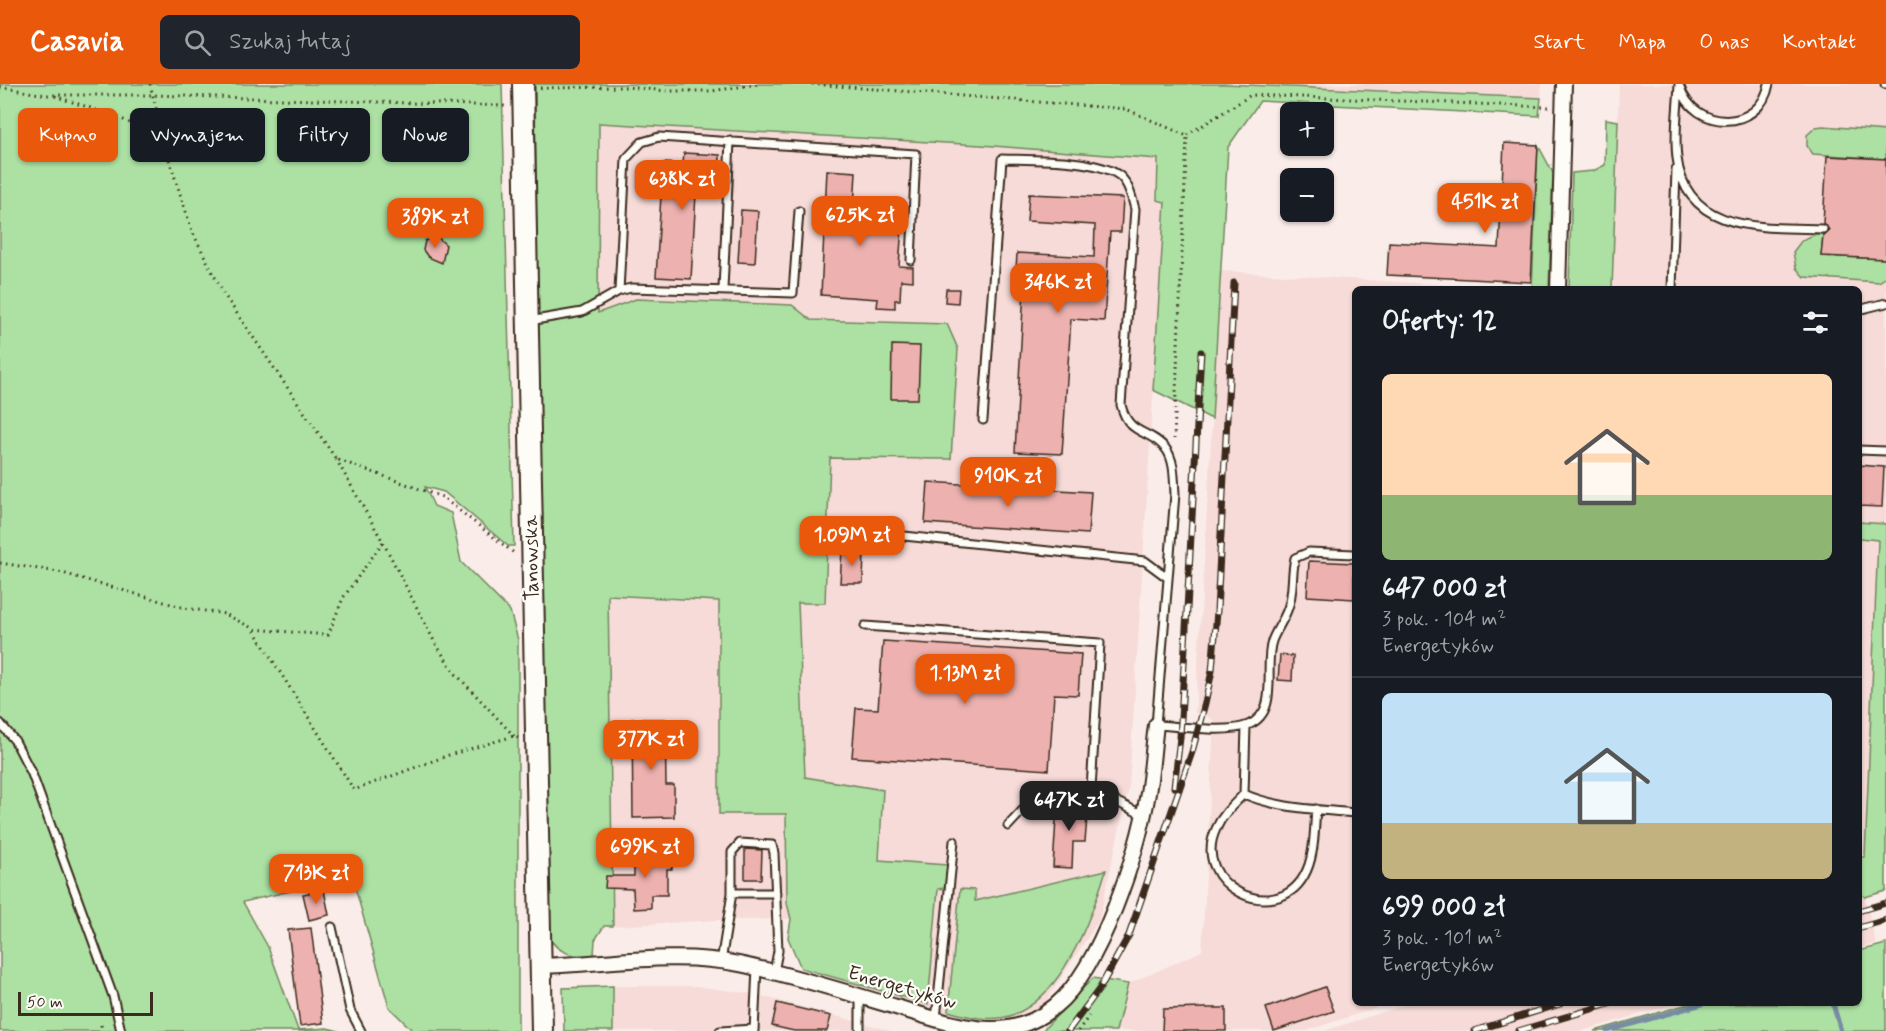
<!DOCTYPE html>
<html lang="pl">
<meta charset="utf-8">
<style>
:root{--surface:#171b24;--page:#20242c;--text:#f1f3f6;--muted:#9ea1a6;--line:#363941;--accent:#ea580c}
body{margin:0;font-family:Mynerve,sans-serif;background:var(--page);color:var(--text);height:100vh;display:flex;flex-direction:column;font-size:22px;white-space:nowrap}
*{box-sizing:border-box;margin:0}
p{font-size:20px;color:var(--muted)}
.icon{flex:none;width:33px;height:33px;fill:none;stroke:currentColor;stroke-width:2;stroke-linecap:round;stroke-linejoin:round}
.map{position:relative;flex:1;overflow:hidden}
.drawer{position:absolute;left:1352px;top:202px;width:510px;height:720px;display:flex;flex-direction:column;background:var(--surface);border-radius:9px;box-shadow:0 2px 4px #0004}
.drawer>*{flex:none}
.banner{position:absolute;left:18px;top:24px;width:570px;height:54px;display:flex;gap:12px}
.fabs{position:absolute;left:1280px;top:18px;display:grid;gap:12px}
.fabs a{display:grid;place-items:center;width:54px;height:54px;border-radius:9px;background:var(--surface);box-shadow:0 2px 4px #0004;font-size:30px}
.scale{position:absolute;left:18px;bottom:15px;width:135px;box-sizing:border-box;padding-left:6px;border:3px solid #3b2a1e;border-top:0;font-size:16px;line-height:21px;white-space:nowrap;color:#3b2a1e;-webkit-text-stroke:4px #fdfcf7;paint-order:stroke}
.price{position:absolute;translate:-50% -51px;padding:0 14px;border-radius:12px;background:var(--accent);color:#fff;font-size:20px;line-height:39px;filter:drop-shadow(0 2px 3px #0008)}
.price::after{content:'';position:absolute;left:50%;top:36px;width:18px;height:14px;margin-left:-9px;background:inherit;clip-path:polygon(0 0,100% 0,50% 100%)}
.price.selected{background:#222;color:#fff}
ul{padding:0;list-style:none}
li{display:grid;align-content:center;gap:12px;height:318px;padding:0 30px}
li+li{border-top:2px solid var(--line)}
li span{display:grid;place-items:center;height:186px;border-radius:9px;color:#555}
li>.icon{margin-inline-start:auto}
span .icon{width:108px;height:108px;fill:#fffc;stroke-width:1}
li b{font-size:26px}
h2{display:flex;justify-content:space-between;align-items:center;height:72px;padding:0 30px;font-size:26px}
.chip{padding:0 21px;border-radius:9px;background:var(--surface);box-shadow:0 2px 4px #0004;font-size:21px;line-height:54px}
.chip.selected{background:var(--accent);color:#fff}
header{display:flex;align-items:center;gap:36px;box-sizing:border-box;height:84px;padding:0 30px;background:var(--accent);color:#fff}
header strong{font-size:28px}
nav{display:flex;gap:33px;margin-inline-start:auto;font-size:21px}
.search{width:420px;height:54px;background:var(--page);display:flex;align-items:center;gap:15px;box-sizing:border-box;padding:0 21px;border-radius:9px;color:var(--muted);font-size:22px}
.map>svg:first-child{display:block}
.built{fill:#f6dbd8}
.green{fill:#ace1a3;stroke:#748660;stroke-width:1.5}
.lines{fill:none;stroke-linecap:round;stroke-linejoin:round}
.stream{stroke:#788ca3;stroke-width:5}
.building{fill:#edb2af;stroke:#3b2a1e;stroke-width:1.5}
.lane-casing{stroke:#3b2a1e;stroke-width:11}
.street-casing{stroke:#3b2a1e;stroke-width:18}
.secondary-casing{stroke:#3b2a1e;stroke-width:24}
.path{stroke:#3b2a1e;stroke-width:3;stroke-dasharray:1.5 4.5;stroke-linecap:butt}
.lane{stroke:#fdfcf7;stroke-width:7}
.street{stroke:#fdfcf7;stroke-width:14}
.secondary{stroke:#fdfcf7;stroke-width:20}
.rail-casing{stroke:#3b2a1e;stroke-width:7}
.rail{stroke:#fdfcf7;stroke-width:4.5;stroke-dasharray:14;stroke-linecap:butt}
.labels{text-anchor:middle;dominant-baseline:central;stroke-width:4.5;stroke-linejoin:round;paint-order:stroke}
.street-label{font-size:20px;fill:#3b2a1e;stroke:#fdfcf7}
</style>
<header>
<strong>Casavia</strong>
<div class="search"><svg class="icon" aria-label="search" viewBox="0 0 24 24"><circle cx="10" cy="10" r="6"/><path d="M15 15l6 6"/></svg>Szukaj tutaj</div>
<nav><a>Start</a><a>Mapa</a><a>O nas</a><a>Kontakt</a></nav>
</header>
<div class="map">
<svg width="1886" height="947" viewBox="0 0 1886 947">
<rect width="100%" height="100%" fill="#faede9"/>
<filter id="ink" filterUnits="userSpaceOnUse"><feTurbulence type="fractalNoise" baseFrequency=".0167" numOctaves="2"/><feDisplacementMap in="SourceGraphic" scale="12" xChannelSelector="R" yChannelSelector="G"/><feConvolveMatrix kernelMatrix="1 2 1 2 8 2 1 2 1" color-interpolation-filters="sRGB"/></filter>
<g filter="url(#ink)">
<path class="built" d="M1225,0H1542L1541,14Z
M1619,0H1886V440L1859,438L1858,206H1612Z
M599,38L981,61L1158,75L1157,116L1165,117L1129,703L1099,836L1044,920L1006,938H972L801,884L791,835L719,836L613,842L608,511L598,229Z
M1221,187L1530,206H1354V920H1376V924L1306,947H1116L1128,900L1202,867L1214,637L1207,632L1195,629Z
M1859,454L1878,456L1865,774L1859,773Z
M1859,809L1865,813L1876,860L1859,865Z
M613,902H695L754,910L892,947H613Z
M1408,920H1675L1582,947H1324Z"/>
<path class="green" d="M0,0H502L514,462H508L444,408L425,403L434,422L451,429L461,478L510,527L518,556V947H413L389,923L352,793L243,818L268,863L298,946L327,944L339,947H0Z
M535,0H1225L1541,14L1539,32L1260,17L1228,63L1212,335L1153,306L1165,118L1157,116L1158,75L981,61L599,39L598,229L636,215L792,221L811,236L947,240L958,265L951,375L830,374L825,519H798L805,693L883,706L879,776L947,781L945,804L938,805L928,920L801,884L788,854L791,835L787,819L786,730H719V517L608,511L613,842H604L595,856L594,871C575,873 559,871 548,852L540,440Z
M1606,35L1618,37L1612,205H1569L1572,89L1593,87L1605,81Z
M1823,42L1886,47V75L1813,70L1807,62V51L1816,43Z
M1538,61L1553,89L1549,205L1532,206Z
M1816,150H1823L1821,172L1886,175V193L1879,198L1804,193L1796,184L1793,168L1802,156Z
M1858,438L1886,440V807L1865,813L1859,809L1858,773H1865L1878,456L1859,454Z
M1106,786C1092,832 1063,911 1015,930C994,939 968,933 948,927L960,805L975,806V817Z
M1886,860V947H1595L1688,920H1858L1859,867Z
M1093,894L1128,900L1116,947H1042Z
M613,902V947H564L563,904Z"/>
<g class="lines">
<path class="stream" d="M1833,920L1841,947
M1607,947L1702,920"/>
</g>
<path class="building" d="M1504,59L1538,61L1531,198L1387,191L1389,158L1499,164Z
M684,69L720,71L719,100L710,99V111L696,110L691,195L656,193L663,79L683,80Z
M1827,72L1886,75V175L1821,172L1823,151L1829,146L1823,139Z
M827,86L856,88L854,123L886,125L885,141L902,142L899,182L913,183V197L901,196L900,216H895V224L877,223L878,215L821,211Z
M1029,110L1123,114L1121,148H1110L1104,237L1071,235L1062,370L1015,368L1025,187L1016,186L1017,169L1094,173L1095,141L1027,137Z
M741,126L758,127L755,179L738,178Z
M436,152L446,161L442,179L428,173L423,166L425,157Z
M946,205H959L958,219L945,218Z
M892,261L920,262L918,315H891Z
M1858,381L1884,383L1882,423L1858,422Z
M928,398L1091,408L1088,450L925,439Z
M842,466H864L863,499H840Z
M1309,477L1354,479V515L1307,512Z
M883,557L1081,570L1078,611L1054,610L1049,686L852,673L856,624L878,625Z
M1280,571L1293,572L1292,597L1278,596Z
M632,635H665L666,701H674V733L633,734Z
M1057,719L1088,720L1085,758H1073L1072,784L1053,783Z
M745,765L762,766L761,795H745Z
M673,771L672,785H667V811H651V824L634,825L633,805L605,804L606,792H634V772Z
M324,806L329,831L309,836L303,810Z
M311,844L323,939L300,942L288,846Z
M1325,903L1334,927L1274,947L1266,924Z
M777,919L831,932L827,947H794L772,942Z
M1205,924H1226V947H1162L1163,925Z"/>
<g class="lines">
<defs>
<path id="lane" d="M1679,0C1678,24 1674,50 1677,74C1686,150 1766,143 1823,145
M1885,0H1886
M1680,3C1694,47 1760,49 1769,0
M723,205L730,57
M1672,206L1676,85
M619,207L631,204L793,209L799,127
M1858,226L1886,219
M529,237L582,228L619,207L626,75L642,58L659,53L916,70L911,176
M983,336L1002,75C1031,76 1097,74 1120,92C1129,100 1132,114 1135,125L1121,321C1129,353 1149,344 1166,365C1175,377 1174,395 1175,410L1156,641C1180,642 1225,650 1248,641C1281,628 1263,583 1272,557C1276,546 1284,536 1288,524C1294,509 1291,491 1295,474L1309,468L1354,470
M1858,366L1886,367
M904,452L1145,477L1168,494
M865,542L1100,559L1091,705L1143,731
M0,639L15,657L32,690L113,912L121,947
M1246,642L1244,710C1233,721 1222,731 1216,745C1190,801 1275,843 1304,792C1315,773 1314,747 1316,725
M1244,710C1278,725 1318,725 1354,729
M1008,742L1046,701L1091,705
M732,809H776
M332,843L350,926L361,947
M721,878L732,809V768L740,759L772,761L774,769L778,867L774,888
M936,935L954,757
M720,947L754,945
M754,947L757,884
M860,947V912"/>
<path id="street" d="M1558,206L1564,0
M541,882C606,880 675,867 739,880C792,891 845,908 896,923C926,932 957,944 989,945C1013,946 1036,938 1055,922C1102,883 1138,767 1148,709C1152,686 1153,663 1156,641"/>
<path id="secondary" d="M523,0L542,947"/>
</defs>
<use href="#lane" class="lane-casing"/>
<use href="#street" class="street-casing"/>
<use href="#secondary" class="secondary-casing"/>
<path class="path" d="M150,0L168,72L192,147L223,209L336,375L442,413L514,469
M812,0L1126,25L1187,52L1174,355
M0,3L46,11H152L507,22
M540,4L626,3L667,7H712L758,0
M55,12C94,27 141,33 166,69
M1187,51L1251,11L1550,23
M336,375L383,458L434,557L454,588L514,652
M383,458L343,514L328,551L253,545L354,706L449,671L514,652L518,654
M0,479L59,488L185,524L225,530L252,544
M101,941L102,947
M1078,947L1089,932"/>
<use href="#lane" class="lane"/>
<use href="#street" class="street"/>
<use href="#secondary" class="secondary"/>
<defs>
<path id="rail" d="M1174,703L1180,654L1201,268
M1858,827L1886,819
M1858,844L1886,836
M1068,947L1100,904L1129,851L1192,668L1205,619L1212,587L1217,527L1234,199
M1474,947L1560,920
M1518,947L1609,920"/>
</defs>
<use href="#rail" class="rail-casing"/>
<use href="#rail" class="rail"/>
</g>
</g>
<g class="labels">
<g class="street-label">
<text transform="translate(532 474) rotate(-91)">Tanowska</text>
<text transform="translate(902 904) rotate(16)">Energetyków</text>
</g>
</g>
</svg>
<div class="fabs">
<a>+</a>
<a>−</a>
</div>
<div class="scale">50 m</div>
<b class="price" style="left:682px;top:127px">638K zł</b>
<b class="price" style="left:1485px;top:150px">451K zł</b>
<b class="price" style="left:860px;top:163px">625K zł</b>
<b class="price" style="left:435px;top:165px">389K zł</b>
<b class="price" style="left:1058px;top:230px">346K zł</b>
<b class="price" style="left:1008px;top:424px">910K zł</b>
<b class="price" style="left:852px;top:483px">1.09M zł</b>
<b class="price" style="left:965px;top:621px">1.13M zł</b>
<b class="price" style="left:651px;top:687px">377K zł</b>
<b class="price selected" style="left:1069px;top:748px">647K zł</b>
<b class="price" style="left:645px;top:795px">699K zł</b>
<b class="price" style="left:316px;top:821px">713K zł</b>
<div class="banner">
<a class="chip selected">Kupno</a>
<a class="chip">Wynajem</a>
<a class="chip">Filtry</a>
<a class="chip">Nowe</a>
</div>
<section class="drawer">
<h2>Oferty: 12<svg class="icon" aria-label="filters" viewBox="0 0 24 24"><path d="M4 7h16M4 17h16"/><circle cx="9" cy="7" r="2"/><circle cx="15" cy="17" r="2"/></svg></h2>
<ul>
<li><span style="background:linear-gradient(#ffd9b3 65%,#8fb573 0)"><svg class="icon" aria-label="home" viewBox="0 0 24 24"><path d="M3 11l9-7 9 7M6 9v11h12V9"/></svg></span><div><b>647 000 zł</b><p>3 pok. · 104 m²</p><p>Energetyków</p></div></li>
<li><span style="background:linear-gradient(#bfe0f5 70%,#c2b280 0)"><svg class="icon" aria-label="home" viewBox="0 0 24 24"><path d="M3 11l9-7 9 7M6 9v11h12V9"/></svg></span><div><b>699 000 zł</b><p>3 pok. · 101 m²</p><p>Energetyków</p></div></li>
</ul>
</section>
</div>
